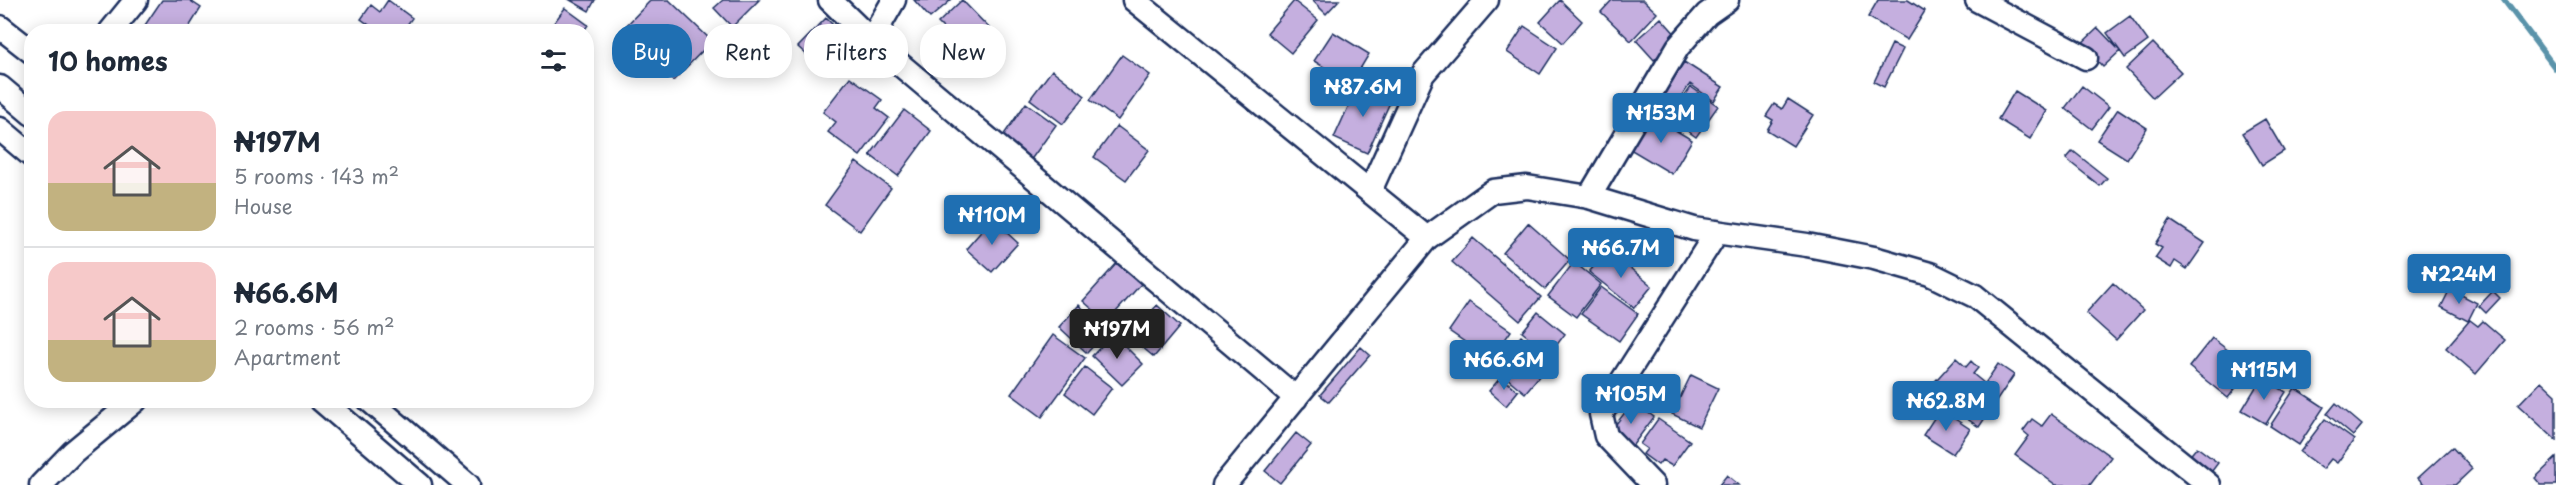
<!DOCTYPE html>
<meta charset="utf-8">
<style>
:root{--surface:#fff;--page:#f2f2f3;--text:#1f2937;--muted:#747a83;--line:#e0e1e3;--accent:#1f6fb2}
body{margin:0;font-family:"Playpen Sans",sans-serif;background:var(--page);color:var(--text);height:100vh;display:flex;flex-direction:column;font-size:22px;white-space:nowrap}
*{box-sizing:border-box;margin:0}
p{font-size:20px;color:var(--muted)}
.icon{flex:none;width:33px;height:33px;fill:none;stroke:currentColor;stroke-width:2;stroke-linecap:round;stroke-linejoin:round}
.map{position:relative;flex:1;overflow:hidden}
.panel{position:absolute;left:24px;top:24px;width:570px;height:384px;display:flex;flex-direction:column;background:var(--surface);border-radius:24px;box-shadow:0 3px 15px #0003}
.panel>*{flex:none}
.hud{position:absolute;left:612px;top:24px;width:570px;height:54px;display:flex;gap:12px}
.price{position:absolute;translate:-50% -51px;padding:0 14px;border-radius:6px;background:var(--accent);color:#fff;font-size:20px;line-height:39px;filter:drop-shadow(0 2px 3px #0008)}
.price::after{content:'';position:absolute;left:50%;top:36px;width:18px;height:14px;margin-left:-9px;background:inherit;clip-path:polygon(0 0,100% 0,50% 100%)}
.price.selected{background:#222;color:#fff}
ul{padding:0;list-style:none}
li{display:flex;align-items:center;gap:18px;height:150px;padding:0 24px}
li+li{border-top:2px solid var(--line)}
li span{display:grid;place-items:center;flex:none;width:168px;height:120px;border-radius:18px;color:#555}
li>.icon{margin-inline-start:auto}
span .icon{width:72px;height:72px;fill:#fffc;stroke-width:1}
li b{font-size:26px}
h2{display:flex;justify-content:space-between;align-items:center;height:72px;padding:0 24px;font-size:26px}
.chip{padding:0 21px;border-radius:24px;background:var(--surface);box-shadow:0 3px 15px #0003;font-size:21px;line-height:54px}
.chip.selected{background:var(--accent);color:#fff}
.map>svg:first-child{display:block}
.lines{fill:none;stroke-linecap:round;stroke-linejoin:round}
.stream{stroke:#5a93aa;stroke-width:6}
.building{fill:#c5afdf;stroke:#1b2f5e;stroke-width:1.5}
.minor-casing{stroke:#1b2f5e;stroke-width:27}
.minor{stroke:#fff;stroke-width:22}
</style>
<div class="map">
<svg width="2556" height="485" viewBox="0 0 2556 485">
<rect width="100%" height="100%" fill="#fff"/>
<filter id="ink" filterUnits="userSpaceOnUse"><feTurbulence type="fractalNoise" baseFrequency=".0167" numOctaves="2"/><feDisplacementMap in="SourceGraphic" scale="12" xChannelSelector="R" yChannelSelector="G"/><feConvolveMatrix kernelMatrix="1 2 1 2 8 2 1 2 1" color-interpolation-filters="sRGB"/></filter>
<g filter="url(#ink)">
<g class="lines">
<path class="stream" d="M2504,0L2556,69"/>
</g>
<path class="building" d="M162,0H189L201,8L186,32H155L145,25Z
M388,0L412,18L402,32H364L369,25L361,19L371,5L380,12Z
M570,0H595L589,11Z
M651,0H669L712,41L673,81L621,31Z
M723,0H759L732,27L714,8Z
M914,0H951L930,18Z
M962,0L992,31L968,54L958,43L949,51L936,37L944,29L938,23Z
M1312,0H1339L1326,14Z
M1560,0L1582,21L1563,43L1540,22Z
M1612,0H1643L1657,13L1631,41L1601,12Z
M1878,0H1908L1925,11L1907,40L1868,17Z
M1294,1L1318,20L1291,53L1267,33Z
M565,8L588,25L583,32H547Z
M2130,16L2148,41L2125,58L2107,33Z
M826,18L846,38L819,66L798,47Z
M1661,18L1678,37L1654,60L1636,40Z
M1524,26L1557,48L1540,74L1507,52Z
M2098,28L2120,51L2103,67L2081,44Z
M1333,32L1369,54L1351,84L1314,61Z
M2153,43L2181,72L2153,98L2126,69Z
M1892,44L1903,49L1884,87L1874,82Z
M1122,55L1150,75L1118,120L1090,100Z
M1684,62L1723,87L1714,101L1690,84L1674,108L1660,98Z
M1052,70L1085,96L1063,124L1030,99Z
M850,77L882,100L876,108L889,118L860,156L828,132L836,122L823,112Z
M1359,83L1392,98L1367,153L1334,138Z
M2082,86L2109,107L2092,129L2065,108Z
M1691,87L1718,106L1696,137L1670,118Z
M2015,91L2047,111L2030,139L1998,119Z
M1788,99L1813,115L1793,146L1767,130L1773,120L1766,116L1774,104L1782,109Z
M1026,103L1056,125L1030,161L1000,140Z
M2118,109L2147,128L2127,159L2097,140Z
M904,110L931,131L898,176L870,155Z
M1650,115L1692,140L1672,174L1630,149Z
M2265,119L2284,151L2262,165L2242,133Z
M1117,126L1149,150L1126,180L1094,157Z
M2073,151L2107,178L2100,186L2066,159Z
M856,162L891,188L860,231L825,205Z
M992,219L1018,243L992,272L966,249Z
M2170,220L2205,243L2187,269L2175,261L2171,268L2155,258L2162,248L2155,244Z
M1528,223L1570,260L1545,289L1503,253Z
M1473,238L1541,297L1520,321L1452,262Z
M1608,250L1652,286L1634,308L1589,272Z
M1574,262L1601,284L1576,317L1548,296Z
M1117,263L1141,284L1107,322L1083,301Z
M2113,283L2143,310L2116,340L2086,313Z
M1601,287L1638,314L1619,341L1581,314Z
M2450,289L2477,303L2468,321L2441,307Z
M2493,291L2500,298L2486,313L2479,306Z
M1469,302L1511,331L1491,360L1449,331Z
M1079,305L1107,331L1087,353L1059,327Z
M1157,305L1180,326L1154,357L1130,337Z
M1538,312L1565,334L1550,354L1522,332Z
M2470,320L2478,326L2483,321L2505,340L2476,374L2446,348Z
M1113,334L1143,364L1122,385L1092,356Z
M1053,335L1085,358L1042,417L1011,394Z
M1521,336L1551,362L1525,393L1495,368Z
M2212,338L2251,368L2228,398L2189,367Z
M1361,347L1370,355L1329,402L1320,395Z
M1956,358L1966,367L1971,361L1978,368L1973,374L1984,383L1957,413L1929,388Z
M1998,364L2014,375L1979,427L1963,416Z
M1085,367L1112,388L1092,414L1065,393Z
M1691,375L1718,388L1699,427L1672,414Z
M1501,377L1518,391L1506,406L1489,391Z
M2262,377L2286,392L2266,424L2242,410Z
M2541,381L2556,395V440L2518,405Z
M2295,388L2324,407L2299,445L2270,426Z
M1633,402L1654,417L1630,449L1609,433Z
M2336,403L2362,425L2353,436L2327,414Z
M1940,409L1970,429L1953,454L1923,435Z
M2051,414L2111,457L2090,485H2056L2015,455L2029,436L2023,431L2032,419L2042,426Z
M1658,419L1690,441L1672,466L1662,460L1658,465L1643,454L1647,449L1640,444Z
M2325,419L2354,440L2337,463L2331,459L2323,469L2300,452Z
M1296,433L1311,445L1280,483L1265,471Z
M2197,447L2218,463L2209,475L2188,458Z
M2452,447L2472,469L2455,485H2425L2418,478Z
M2556,458V485H2541L2535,478Z
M1727,475L1739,485H1719Z"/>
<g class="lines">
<defs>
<path id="minor" d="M830,0L871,40L1296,398
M1134,0L1427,238
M1977,0L2086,58
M0,27L32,52
M110,32L136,0
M871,40L894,0
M0,87L32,114
M0,129L32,156
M1370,191L1423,74L1487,0
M1589,197L1678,47L1707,14L1727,0
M321,400L420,485
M369,400L468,485
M41,485L73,452L136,400
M1224,485L1427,238L1493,191L1527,187L1589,197L1694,229L1807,245L1874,258L1930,274L1975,296L2209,485
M1653,485L1606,436L1601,414L1717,232"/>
</defs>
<use href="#minor" class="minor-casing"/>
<use href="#minor" class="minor"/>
</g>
</g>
</svg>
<b class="price" style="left:1363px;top:118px">₦87.6M</b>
<b class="price" style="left:1661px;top:144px">₦153M</b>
<b class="price" style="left:992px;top:246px">₦110M</b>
<b class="price" style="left:1621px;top:279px">₦66.7M</b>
<b class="price" style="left:2459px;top:305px">₦224M</b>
<b class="price selected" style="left:1117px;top:360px">₦197M</b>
<b class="price" style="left:1504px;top:391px">₦66.6M</b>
<b class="price" style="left:2264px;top:401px">₦115M</b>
<b class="price" style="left:1631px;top:425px">₦105M</b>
<b class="price" style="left:1946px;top:432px">₦62.8M</b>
<div class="hud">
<a class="chip selected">Buy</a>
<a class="chip">Rent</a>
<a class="chip">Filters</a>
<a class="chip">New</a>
</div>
<section class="panel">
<h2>10 homes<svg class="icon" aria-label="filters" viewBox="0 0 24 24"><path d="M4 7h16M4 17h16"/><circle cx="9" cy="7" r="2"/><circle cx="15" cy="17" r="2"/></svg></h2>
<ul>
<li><span style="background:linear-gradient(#f6c9c9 60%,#c2b280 0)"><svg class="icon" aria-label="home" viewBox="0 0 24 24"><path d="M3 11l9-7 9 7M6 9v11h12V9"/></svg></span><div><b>₦197M</b><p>5 rooms · 143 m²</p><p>House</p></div></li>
<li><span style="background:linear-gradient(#f6c9c9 65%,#c2b280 0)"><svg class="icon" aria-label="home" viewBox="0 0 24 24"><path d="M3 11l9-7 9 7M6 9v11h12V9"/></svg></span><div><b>₦66.6M</b><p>2 rooms · 56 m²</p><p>Apartment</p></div></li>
</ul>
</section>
</div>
